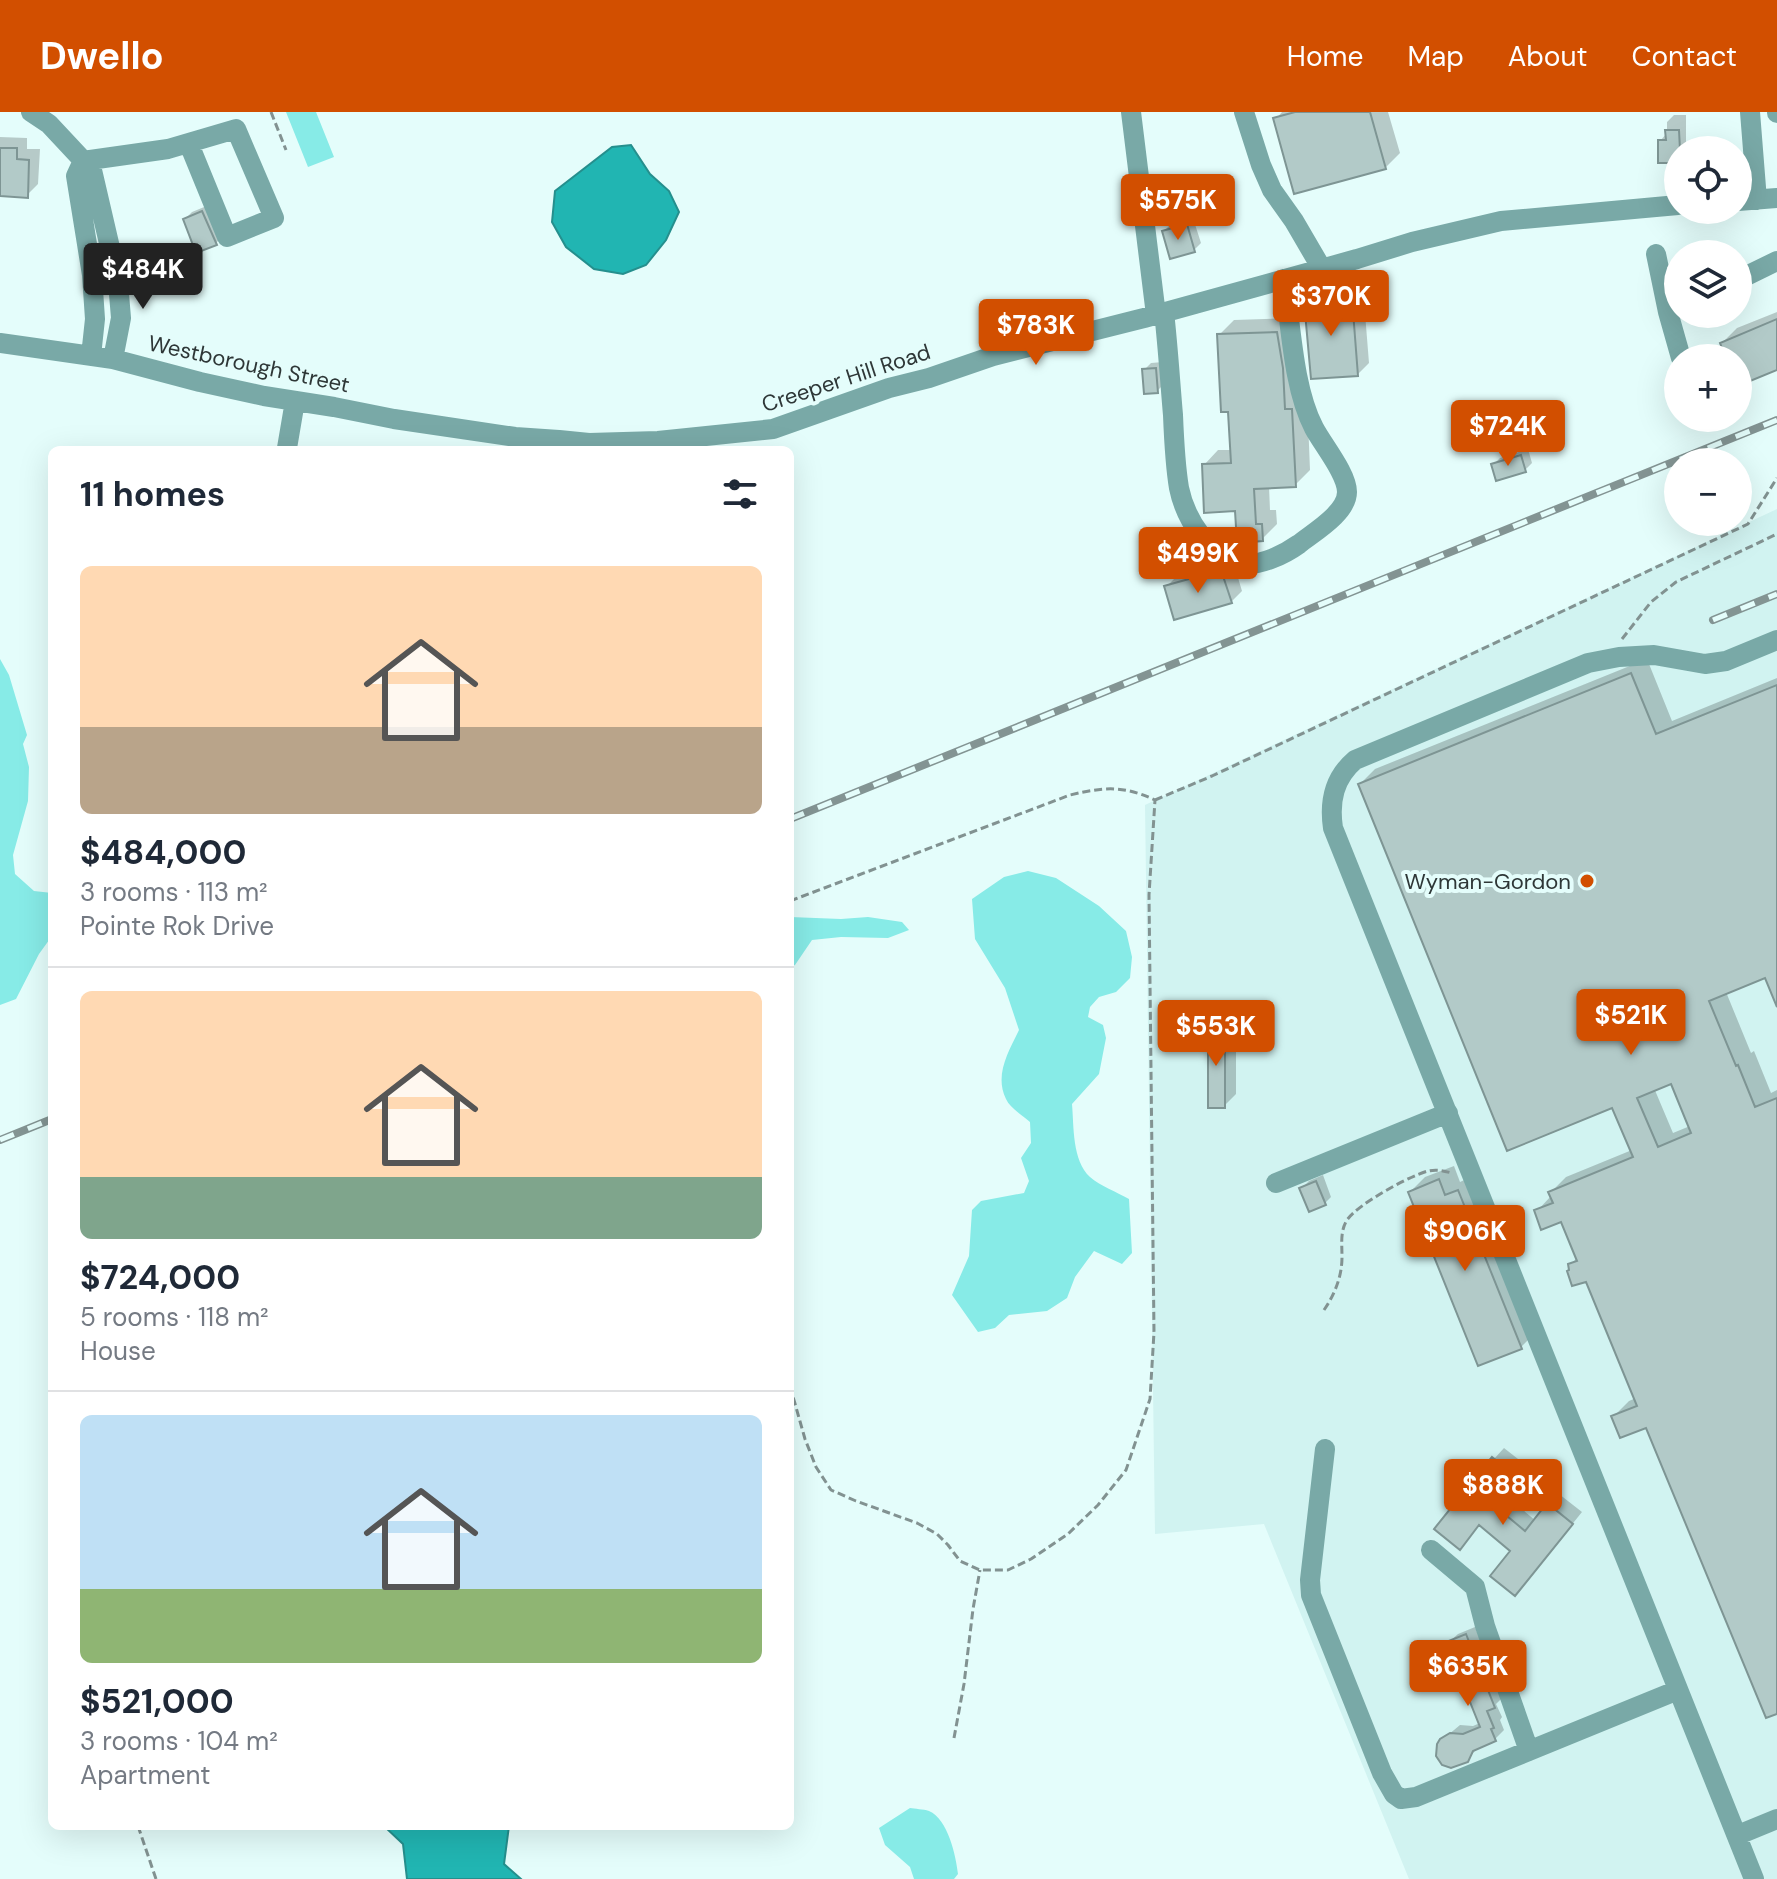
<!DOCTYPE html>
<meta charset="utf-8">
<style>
:root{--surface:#fff;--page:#f2f2f3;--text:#1f2937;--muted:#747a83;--line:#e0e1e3;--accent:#d24f00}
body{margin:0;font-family:"DM Sans",sans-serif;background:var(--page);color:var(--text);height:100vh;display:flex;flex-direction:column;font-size:30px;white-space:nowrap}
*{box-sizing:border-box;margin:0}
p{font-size:26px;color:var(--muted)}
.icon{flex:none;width:44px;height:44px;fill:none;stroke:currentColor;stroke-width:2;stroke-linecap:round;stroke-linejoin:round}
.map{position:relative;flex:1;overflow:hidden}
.drawer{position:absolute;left:48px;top:334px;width:746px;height:1384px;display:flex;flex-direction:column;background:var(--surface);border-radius:12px;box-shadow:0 8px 32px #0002}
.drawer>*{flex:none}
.tools{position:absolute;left:1664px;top:24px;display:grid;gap:16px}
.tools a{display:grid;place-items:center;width:88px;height:88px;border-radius:50%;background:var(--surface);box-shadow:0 8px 32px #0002;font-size:40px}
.price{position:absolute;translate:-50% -68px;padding:0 18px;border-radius:8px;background:var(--accent);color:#fff;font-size:26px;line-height:52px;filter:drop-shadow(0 2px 4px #0008)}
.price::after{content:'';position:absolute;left:50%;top:48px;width:24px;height:18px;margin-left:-12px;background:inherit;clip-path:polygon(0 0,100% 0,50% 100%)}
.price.active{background:#222;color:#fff}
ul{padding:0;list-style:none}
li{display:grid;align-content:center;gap:16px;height:424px;padding:0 32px}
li+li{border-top:2px solid var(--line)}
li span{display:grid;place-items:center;height:248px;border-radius:12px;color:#555}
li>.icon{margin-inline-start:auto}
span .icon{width:144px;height:144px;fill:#fffc;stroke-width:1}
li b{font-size:34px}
h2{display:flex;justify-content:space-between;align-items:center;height:96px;padding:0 32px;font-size:34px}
header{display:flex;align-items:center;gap:48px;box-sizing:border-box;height:112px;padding:0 40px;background:var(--accent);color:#fff}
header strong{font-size:38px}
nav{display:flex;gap:44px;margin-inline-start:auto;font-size:28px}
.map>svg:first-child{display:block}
.built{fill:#d1f3f1}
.green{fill:#87ebe7}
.water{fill:#21b5b2;stroke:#258f8d;stroke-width:2}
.shadow{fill:#0003;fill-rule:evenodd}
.building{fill:#b2cac8;stroke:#7e9594;stroke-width:2;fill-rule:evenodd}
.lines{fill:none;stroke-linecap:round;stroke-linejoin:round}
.path{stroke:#829291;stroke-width:3;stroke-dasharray:8 4;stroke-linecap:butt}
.minor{stroke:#79a9a7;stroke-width:20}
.rail-casing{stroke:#839493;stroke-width:8}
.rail{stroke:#e4fdfb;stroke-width:5;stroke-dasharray:15;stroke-linecap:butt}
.poi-dot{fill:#d24f00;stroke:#e4fdfb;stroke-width:3}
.labels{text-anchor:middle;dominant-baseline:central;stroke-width:8;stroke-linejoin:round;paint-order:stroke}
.street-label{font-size:22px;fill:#2e3737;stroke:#e4fdfb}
.poi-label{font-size:22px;fill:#2e3737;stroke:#e4fdfb;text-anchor:end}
</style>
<header>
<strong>Dwello</strong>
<nav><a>Home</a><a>Map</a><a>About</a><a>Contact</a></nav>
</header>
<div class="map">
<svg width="1777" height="1767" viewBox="0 0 1777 1767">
<rect width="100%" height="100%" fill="#e4fdfb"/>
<path class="built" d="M1777,397V1767H1409L1264,1412L1155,1422L1145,693Z"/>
<path class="green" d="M286,0H316L334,45L308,55Z
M0,547L9,563L27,623L23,632L29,655L28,689L13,743L15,762L34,779L52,781V824L39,842L16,887L0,893Z
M1028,759L1056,766L1099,794L1126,819L1132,845L1130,866L1116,880L1099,885L1090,895L1088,905L1103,913L1106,926L1099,962L1072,992C1074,1015 1072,1048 1090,1065C1100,1074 1117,1080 1129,1087L1132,1141L1122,1152L1094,1139L1075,1165L1067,1186L1047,1199L1009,1203L995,1216L978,1220L952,1183L969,1144L972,1098L981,1089L1024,1081L1029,1069L1021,1046L1031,1031L1030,1010C1022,1003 1010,996 1006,987C994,963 1009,939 1019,918L1005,876L975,827L972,787L1004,765Z
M790,805L841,807L868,805L902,810L909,818L888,826L841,825L812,828L795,853L790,855Z
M910,1696C915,1697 923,1697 929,1699C948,1707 956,1744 958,1762L954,1767H914L910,1755L885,1733L879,1716Z"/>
<path class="water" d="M631,33L650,62L669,79L679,100L666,128L646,153L623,162L594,157L566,135L552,110L555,79L612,35Z
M384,1714H509L504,1752L521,1767H407L403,1732Z"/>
<path class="shadow" d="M1282,0H1388L1400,41L1385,56L1276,7Z
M1674,3H1686V34L1682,38H1678V44L1673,49L1660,29L1667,21V10Z
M0,25L27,26V37H40L38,72L27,83L0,82Z
M209,93L223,124L216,131L185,107L192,100Z
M1193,106L1201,131L1194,138L1164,119L1171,112Z
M1363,176L1369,251L1358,262L1306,190L1317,179Z
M1777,200V256L1738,270V246H1728L1722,231L1737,216Z
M1292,206L1307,283L1310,358L1295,373L1269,374L1270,398H1276L1277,412L1262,427L1237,397L1204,353L1218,338H1232L1230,297L1219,223L1234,208Z
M1163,250L1164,272L1157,279L1144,258L1151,251Z
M1528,337L1532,351L1525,358L1493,353L1500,346Z
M1233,449L1242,479L1231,490L1166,475L1177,464Z
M1647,547L1672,609L1777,566V891L1766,863L1726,880L1751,941L1754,939L1771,981L1777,978V1599L1647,1313L1614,1304L1629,1289L1636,1286L1587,1167L1570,1153L1578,1145L1562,1108L1537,1099L1552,1083L1551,1080L1566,1065L1632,1038L1613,993L1360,672L1375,657ZM1672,969L1690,1014L1673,1021L1654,976Z
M1236,904V982L1224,994L1210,916L1221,905Z
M1454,1054L1460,1070L1473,1064L1536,1220L1521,1235L1410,1080L1425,1065Z
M1323,1063L1331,1085L1324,1092L1302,1076L1309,1069Z
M1504,1336L1527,1354L1504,1382L1536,1409L1559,1382L1582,1400L1525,1471L1512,1438L1480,1412L1460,1435L1494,1347Z
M1475,1515L1503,1585L1496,1592L1502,1605L1500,1608L1504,1618L1495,1627L1479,1634L1467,1648L1442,1628L1460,1613L1473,1614L1480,1611L1448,1531L1458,1522Z"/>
<path class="building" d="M1295,0H1370L1386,57L1294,82L1273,6Z
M1665,18H1679L1680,38H1678V43H1674V51H1658V28H1666Z
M0,36H17V47L29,48L28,86L0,84Z
M202,99L217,133L196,141L183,107Z
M1187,112L1195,140L1170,147L1162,119Z
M1352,186L1358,264L1311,267L1304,189Z
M1777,207V258L1738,274V246H1726L1720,231Z
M1277,220L1283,256L1285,297H1292L1296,375L1254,377L1256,412H1262L1263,429L1237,431L1235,399L1204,401L1202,352L1231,351L1228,300H1221L1217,222Z
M1156,256L1158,281L1144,282L1142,257Z
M1521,343L1526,360L1496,369L1491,352Z
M1221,458L1232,491L1174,508L1164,474Z
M1631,561L1656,622L1777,573V895L1765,866L1709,889L1736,954L1738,953L1755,995L1777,986V1602L1766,1606L1646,1316L1620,1326L1611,1304L1637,1294L1586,1170L1572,1174L1567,1159L1569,1158L1568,1152L1577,1149L1561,1110L1541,1118L1534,1098L1553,1091L1548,1080L1633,1045L1612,996L1507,1039L1358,672ZM1671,972L1691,1021L1658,1035L1637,986Z
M1208,915H1225V996H1208Z
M1439,1067L1445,1083L1458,1078L1522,1237L1478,1254L1408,1080Z
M1316,1069L1326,1093L1309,1100L1299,1076Z
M1492,1345L1518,1365L1495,1394L1525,1419L1547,1391L1573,1412L1515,1484L1490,1464L1510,1439L1479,1413L1460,1438L1434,1417Z
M1466,1522L1495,1596L1487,1599L1494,1616L1491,1617L1496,1629L1473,1639L1468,1650L1451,1656L1442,1653L1436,1644L1437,1632L1440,1627L1450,1621L1463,1622L1480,1615L1446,1530Z"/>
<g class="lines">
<path class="path" d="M271,0L286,38
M1622,527L1651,490L1676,470L1777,422
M1155,688L1212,664L1748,412L1777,366
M790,789L1070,683C1104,675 1123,673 1155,688
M1324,1198C1335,1182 1342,1164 1342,1145C1342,1132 1340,1119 1347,1108C1358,1092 1409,1064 1428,1059C1437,1057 1444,1059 1452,1061
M790,1274L805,1327L816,1355L831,1378L856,1389L917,1411L937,1422L948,1433L960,1449L980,1458H1008L1031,1447L1068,1422L1098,1393L1126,1358L1150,1287L1154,1220L1149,783L1155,688
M954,1626L964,1572L973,1497L980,1458
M138,1714L156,1767"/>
<path class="minor" d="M31,0L49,12L92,58L118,170L121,206L113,247
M1131,0L1156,203
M1244,0L1261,53L1272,78L1294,109L1322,157
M1750,0L1757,88
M1777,0V1
M83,49L168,37L236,17L274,106L227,125L189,32
M83,49L76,64L92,163L95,207L91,244
M1738,89L1777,86
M1656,142L1668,200
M1738,168L1777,149
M1678,195L1668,200L1681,246
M1164,200C1168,235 1170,269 1173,303C1174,328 1175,352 1179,376C1185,406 1210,447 1242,452C1261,454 1285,442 1299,432C1314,420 1347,401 1347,380C1347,362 1323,333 1314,316C1293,276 1291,213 1284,167
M0,231L113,247L200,270L264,284L334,295L394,307L515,325L559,328L589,331L658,329L773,317L889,276L929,266L993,244L1144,206L1357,147L1412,130L1501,109L1678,93
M289,338L287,336L295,289
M1276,1071L1448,1001
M1325,1337L1310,1468L1311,1483L1382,1661L1394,1682L1401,1687L1416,1685L1678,1578
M1431,1438L1475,1475L1485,1514L1529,1639
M1738,1723L1777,1707
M1754,1767L1333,716C1329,689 1334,666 1355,648L1588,551L1619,545L1654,543L1705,552L1726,549L1777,528"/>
<defs>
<path id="rail" d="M1713,508L1777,482
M790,707L1777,308
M0,1028L52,1007"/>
</defs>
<use href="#rail" class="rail-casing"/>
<use href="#rail" class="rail"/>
</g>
<circle class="poi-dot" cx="1587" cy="769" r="8"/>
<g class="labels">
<g class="street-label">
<text transform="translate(249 252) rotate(12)">Westborough Street</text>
<text transform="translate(846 266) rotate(-18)">Creeper Hill Road</text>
</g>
<g class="poi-label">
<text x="1571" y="769">Wyman-Gordon</text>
</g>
</g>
</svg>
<div class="tools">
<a><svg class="icon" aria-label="locate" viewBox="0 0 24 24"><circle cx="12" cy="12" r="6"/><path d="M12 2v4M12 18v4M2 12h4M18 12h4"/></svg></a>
<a><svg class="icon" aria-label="layers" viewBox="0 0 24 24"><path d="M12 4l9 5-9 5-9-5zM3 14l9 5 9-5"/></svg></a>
<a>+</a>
<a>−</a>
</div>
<b class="price" style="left:1178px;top:130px">$575K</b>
<b class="price active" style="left:143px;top:199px">$484K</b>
<b class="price" style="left:1331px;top:226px">$370K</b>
<b class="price" style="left:1036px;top:255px">$783K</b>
<b class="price" style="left:1508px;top:356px">$724K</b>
<b class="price" style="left:1198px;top:483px">$499K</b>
<b class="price" style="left:1631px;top:945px">$521K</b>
<b class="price" style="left:1216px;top:956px">$553K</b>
<b class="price" style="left:1465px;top:1161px">$906K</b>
<b class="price" style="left:1503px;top:1415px">$888K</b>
<b class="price" style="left:1468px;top:1596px">$635K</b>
<section class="drawer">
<h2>11 homes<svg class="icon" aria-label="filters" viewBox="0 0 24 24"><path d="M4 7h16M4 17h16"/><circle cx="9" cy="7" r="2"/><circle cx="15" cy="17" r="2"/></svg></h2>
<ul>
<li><span style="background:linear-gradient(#ffd9b3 65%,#b9a48a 0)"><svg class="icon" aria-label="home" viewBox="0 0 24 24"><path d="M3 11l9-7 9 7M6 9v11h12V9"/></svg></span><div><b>$484,000</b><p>3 rooms · 113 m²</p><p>Pointe Rok Drive</p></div></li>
<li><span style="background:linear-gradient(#ffd9b3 75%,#7fa58c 0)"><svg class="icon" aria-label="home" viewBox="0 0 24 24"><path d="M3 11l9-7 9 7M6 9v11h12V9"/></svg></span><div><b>$724,000</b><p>5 rooms · 118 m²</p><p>House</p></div></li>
<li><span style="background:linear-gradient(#bfe0f5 70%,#8fb573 0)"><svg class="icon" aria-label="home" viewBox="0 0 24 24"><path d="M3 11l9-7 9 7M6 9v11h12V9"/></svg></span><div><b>$521,000</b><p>3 rooms · 104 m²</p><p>Apartment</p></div></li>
</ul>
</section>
</div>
